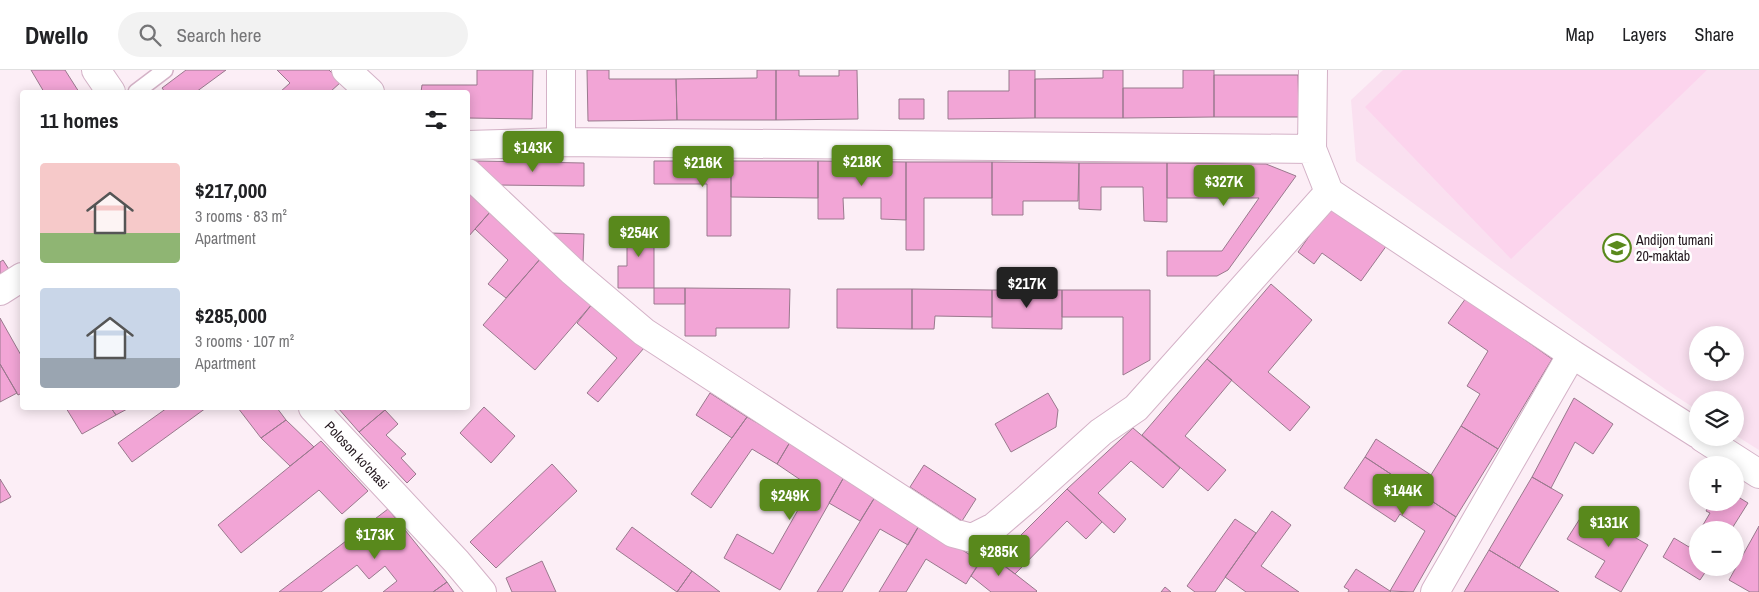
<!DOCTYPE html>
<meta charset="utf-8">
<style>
:root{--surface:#fff;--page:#f2f2f2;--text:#202124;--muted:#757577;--line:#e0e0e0;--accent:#59891c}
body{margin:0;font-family:"Archivo Narrow",sans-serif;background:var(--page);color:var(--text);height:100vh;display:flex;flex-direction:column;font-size:19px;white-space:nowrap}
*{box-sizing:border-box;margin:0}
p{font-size:16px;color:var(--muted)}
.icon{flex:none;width:28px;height:28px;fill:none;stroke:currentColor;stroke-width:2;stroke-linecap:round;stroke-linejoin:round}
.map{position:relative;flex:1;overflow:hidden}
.sheet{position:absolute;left:20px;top:20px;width:450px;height:320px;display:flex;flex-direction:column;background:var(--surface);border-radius:5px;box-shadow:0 2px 12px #0003}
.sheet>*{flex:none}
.fabs{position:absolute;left:1689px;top:256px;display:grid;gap:10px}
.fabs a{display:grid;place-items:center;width:55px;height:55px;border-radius:50%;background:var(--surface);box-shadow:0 2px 12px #0003;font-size:25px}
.price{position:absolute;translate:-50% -42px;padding:0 11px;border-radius:5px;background:var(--accent);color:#fff;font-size:16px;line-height:32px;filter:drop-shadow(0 1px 2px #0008)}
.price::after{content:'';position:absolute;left:50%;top:30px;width:15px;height:11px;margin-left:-8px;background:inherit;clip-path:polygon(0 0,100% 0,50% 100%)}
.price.on{background:#222;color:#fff}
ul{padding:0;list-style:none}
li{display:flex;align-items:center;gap:15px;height:125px;padding:0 20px}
li span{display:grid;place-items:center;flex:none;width:140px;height:100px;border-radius:5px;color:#555}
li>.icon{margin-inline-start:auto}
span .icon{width:60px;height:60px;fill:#fffc;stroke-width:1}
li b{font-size:21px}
h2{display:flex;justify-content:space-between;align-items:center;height:60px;padding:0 20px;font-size:21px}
header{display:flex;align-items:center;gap:30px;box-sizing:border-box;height:70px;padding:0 25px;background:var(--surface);border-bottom:1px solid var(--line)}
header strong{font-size:24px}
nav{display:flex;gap:28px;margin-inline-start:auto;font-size:18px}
.search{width:350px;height:45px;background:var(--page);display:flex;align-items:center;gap:12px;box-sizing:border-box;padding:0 18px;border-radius:28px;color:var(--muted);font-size:19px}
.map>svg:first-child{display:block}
.built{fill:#fae0f0;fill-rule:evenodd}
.green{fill:#fcd4ed}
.building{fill:#f2a5d6;stroke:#99798d}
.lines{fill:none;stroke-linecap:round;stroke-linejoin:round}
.lane-casing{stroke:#d4b2c7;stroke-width:18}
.street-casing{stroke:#d4b2c7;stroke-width:30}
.lane{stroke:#fff;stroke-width:15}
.street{stroke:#fff;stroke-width:28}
.labels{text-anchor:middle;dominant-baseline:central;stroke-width:5;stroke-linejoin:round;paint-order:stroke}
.poi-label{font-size:14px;fill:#22161d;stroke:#fff;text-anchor:start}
.street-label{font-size:14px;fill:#22161d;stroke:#fff}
</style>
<header>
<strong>Dwello</strong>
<div class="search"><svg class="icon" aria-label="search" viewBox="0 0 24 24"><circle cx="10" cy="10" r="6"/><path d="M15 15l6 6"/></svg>Search here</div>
<nav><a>Map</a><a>Layers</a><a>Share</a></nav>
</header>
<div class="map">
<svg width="1759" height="522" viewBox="0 0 1759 522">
<rect width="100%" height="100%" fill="#fceef6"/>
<path class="built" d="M1383,0H1759V380L1735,365V330H1698L1697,340L1665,319L1356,91L1351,30ZM1698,265H1735V302H1698Z"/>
<path class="green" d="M1403,0H1707L1511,189L1365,37Z"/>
<path class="building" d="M31,0H65L79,22H44Z
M186,0H226L196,22H165L162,18Z
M277,0H329L341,12L330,22H280L290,13Z
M477,0H533L532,49L468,48V22H421L422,15H477Z
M587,0H609V9H676L677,50L588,51Z
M757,0H776V50H677L676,9L757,8Z
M776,0H799V6H839V0H857L858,49L776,50Z
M1009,0H1035V48L948,49V21H1009Z
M1103,0H1123V48H1035V9L1103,8Z
M1183,0H1214V47L1123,48V18H1183Z
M1214,5H1298L1299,47H1214Z
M899,29H924V49H899Z
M476,91L584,93V116L496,115L476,96Z
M654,91H731V166H707V114H654Z
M731,91H818V128L731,127Z
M818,91L906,92V150L881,149V128H843L844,149H818Z
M906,92H992V128H924V180H906Z
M992,92L1079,93L1078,131H1023V145H992Z
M1079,93H1167V152L1144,151L1143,117H1101V140L1079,139Z
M1167,93L1266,94L1296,106L1228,200L1217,206H1167V181H1222L1259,128H1167Z
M468,119L491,141L468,167Z
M1331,135L1387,175L1361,211L1322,183L1314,194L1298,182Z
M491,141L541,188L506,228L488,214L508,190L475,159Z
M627,154H654V218H618V196H627Z
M550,163L584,164L583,193Z
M541,188L593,233L535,300L483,255Z
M3,190L12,204L0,211V192Z
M1271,214L1312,250L1268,302L1310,337L1290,361L1207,289Z
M654,218H685V234H654Z
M685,218L790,219L789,258H716V266H685Z
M837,219H912V259L837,258Z
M912,219L992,220V247L935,246L934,259H912Z
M992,220H1062V259L992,258Z
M1062,220H1150V290L1123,305V247H1062Z
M1466,228L1552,289L1498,379L1461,356L1480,324L1467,316L1488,281L1448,253Z
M593,233L644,278L598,332L587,323L617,288L577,253Z
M0,248L22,287V323L18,325L0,294Z
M1207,289L1232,310L1185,366L1226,400L1208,421L1142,365Z
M0,294L17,323L0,332Z
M710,323L747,347L732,368L696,345Z
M1048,323L1058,340L1056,357L1011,382L995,354Z
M1574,328L1613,354L1593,384L1575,372L1551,418L1532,407Z
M484,337L515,366L491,393L460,363Z
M66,338H111L116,345L82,364Z
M111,338H129L116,345Z
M167,338H206L132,392L118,373Z
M238,338H277L286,350L261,368Z
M338,338H383L385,340L359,362Z
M385,340L398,354L386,365L406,384L401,388L416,404L407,413L359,362Z
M747,347L790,372L777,394L752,379L711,438L691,424Z
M286,350L314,377L290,396L261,368Z
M1461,356L1498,379L1456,447L1365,387L1376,369L1431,405Z
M1133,358L1180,398L1163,418L1131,391L1098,423L1126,449L1114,463L1067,419Z
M321,371L368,421L342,444L319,420L241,483L218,455Z
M790,372L844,407L780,520L724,488L737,464L773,484L811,417L777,394Z
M1365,387L1456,447L1413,522L1390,521L1425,461L1400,444L1395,452L1344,418Z
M552,394L577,421L496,498L470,472Z
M924,395L976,429L962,451L910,417Z
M844,407L875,427L860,451L829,433Z
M1532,407L1563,425L1519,498L1489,480Z
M0,409L11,427L0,433Z
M1067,419L1102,452L1086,469L1067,451L1015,504L996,490Z
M1735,425L1748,433L1731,460H1700L1710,443L1706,441L1711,432H1735Z
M875,427L920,454L908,475L880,459L842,522H817Z
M388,439L447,512L433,522H383L397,511L385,496L369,509L357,495L321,522H279Z
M1586,439L1648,475L1621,522L1595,507L1605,491L1567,469Z
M1272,441L1291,455L1261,496L1299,522H1246L1225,507Z
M1235,449L1256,463L1215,522H1195L1187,516Z
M920,454L980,491L966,514L926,489L906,522H879Z
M1759,456V522H1750L1729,510Z
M632,457L692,501L677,522L616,479Z
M1698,464V498H1708L1700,510L1663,487L1674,468L1689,477Z
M1489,480L1559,522H1464Z
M987,482L1037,521L1036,522H991L971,506Z
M542,491L556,522H512L506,508Z
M1356,499L1390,521L1391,522H1348L1349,520L1344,517Z
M692,501L720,522H677Z
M447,512L454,522H433Z
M1165,517L1171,522H1161Z"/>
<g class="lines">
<defs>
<path id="lane" d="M136,22L165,0"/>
<path id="street" d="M96,0L111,22
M346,0L370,22
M561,0V72
M1313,0L1312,79L1329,122L1572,284L1698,364
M468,75L561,72L1312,79
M468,103L572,201L644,262L953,463L972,468L994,457L1029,427L1101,362L1136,338L1329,122
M0,221L22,207
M313,338L456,491L482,522
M1703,368L1759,404
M1435,522L1572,284"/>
</defs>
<use href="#lane" class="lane-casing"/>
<use href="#street" class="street-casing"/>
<use href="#lane" class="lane"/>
<use href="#street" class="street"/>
</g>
<defs>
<symbol id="school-ring" viewBox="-11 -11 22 22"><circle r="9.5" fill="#fff" stroke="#59891c" stroke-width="1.5"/><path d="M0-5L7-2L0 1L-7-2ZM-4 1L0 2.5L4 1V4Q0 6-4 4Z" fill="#59891c"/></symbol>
</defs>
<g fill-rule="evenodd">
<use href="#school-ring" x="1601" y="162" width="32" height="32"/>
</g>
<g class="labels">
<g class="poi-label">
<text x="1636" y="170">Andijon tumani<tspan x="1636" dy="16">20-maktab</tspan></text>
</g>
<g class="street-label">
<text transform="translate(357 385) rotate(47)">Poloson ko'chasi</text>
</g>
</g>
</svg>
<div class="fabs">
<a><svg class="icon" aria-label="locate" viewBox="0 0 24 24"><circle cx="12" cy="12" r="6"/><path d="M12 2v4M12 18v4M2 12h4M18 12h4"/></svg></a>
<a><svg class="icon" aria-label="layers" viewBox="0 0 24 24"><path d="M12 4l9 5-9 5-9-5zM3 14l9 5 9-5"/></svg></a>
<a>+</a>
<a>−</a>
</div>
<b class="price" style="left:533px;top:103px">$143K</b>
<b class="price" style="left:862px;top:117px">$218K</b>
<b class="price" style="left:703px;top:118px">$216K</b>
<b class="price" style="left:1224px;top:137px">$327K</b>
<b class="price" style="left:639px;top:188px">$254K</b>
<b class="price on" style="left:1027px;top:239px">$217K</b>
<b class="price" style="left:1403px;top:446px">$144K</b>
<b class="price" style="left:790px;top:451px">$249K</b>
<b class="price" style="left:1609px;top:478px">$131K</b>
<b class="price" style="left:375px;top:490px">$173K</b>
<b class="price" style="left:999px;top:507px">$285K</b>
<section class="sheet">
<h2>11 homes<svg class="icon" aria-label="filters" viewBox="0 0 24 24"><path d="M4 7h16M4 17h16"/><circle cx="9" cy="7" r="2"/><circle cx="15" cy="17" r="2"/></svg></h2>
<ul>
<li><span style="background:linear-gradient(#f6c9c9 70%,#8fb573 0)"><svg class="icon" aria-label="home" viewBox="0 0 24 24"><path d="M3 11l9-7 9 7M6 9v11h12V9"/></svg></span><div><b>$217,000</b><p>3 rooms · 83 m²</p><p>Apartment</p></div></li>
<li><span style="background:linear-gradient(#c9d6e8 70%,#9aa5b1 0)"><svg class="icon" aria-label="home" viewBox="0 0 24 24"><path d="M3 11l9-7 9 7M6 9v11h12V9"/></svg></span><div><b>$285,000</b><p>3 rooms · 107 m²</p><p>Apartment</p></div></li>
</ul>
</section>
</div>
